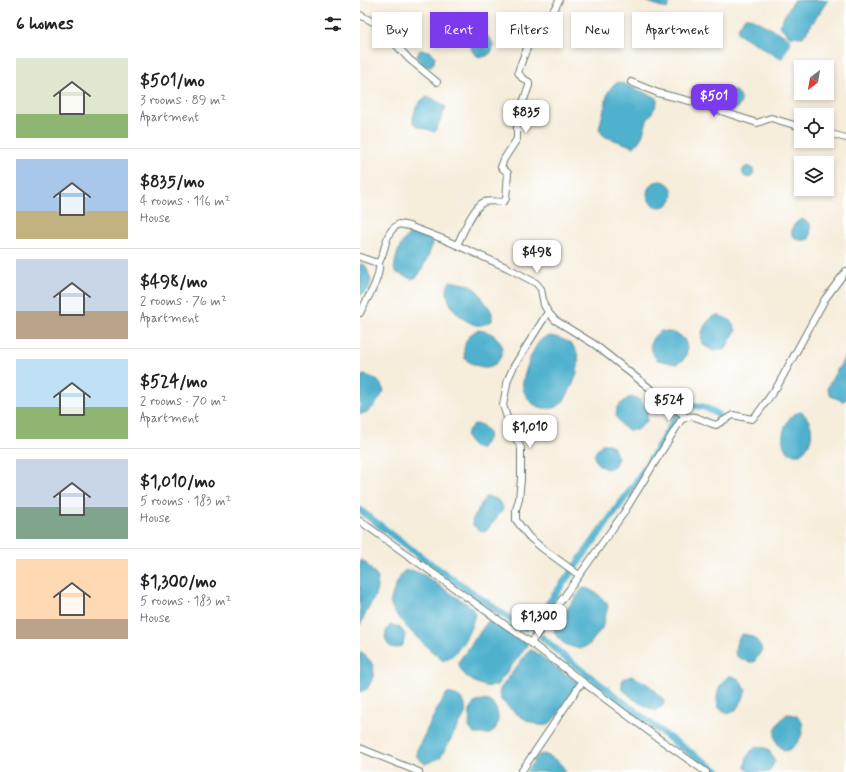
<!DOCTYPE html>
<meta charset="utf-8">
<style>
:root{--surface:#fff;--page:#f2f2f2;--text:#222;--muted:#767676;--line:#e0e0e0;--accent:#7c3aed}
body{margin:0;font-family:Mynerve,sans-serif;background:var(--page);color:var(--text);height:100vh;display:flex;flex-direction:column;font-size:15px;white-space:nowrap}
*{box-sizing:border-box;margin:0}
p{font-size:13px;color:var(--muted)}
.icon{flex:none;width:22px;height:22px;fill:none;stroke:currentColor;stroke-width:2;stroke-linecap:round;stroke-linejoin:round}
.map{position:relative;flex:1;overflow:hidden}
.drawer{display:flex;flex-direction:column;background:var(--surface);width:360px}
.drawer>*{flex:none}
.hud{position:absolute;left:12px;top:12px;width:380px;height:36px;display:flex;gap:8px}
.needle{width:26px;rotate:211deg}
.fabs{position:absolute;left:434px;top:60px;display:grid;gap:8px}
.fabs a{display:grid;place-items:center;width:40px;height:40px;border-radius:0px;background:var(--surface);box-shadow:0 2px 6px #0003;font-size:20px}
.price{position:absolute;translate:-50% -34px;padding:0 9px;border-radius:8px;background:#fff;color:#222;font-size:13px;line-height:26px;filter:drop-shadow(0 1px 2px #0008)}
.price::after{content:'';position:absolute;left:50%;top:24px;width:12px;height:9px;margin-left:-6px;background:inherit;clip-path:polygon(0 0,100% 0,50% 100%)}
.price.current{background:var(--accent);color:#fff}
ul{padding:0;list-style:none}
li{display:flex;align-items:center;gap:12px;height:100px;padding:0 16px}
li+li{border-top:1px solid var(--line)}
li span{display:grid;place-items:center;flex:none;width:112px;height:80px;border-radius:0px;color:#555}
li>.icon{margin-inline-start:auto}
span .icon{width:48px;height:48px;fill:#fffc;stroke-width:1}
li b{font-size:17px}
h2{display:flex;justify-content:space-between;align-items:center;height:48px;padding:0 16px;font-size:17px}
.tag{padding:0 14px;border-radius:0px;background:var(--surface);box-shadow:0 2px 6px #0003;font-size:14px;line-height:36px}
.tag.current{background:var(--accent);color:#fff}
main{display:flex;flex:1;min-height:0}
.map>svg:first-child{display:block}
.water{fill:#4fb1ce;stroke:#377781}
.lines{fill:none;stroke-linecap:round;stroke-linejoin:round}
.canal{stroke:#4fb1ce;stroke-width:7}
.street-casing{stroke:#6a7b6e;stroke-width:8}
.street{stroke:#fff;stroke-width:6}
</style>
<main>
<section class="drawer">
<h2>6 homes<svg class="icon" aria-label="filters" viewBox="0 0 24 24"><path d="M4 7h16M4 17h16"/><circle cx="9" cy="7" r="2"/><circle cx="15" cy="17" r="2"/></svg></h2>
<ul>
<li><span style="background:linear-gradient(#dfe7d0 70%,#8fb573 0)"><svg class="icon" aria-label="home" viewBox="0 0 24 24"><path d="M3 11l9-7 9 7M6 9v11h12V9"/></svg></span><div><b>$501/mo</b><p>3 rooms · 89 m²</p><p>Apartment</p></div></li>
<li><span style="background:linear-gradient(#a9c7e8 65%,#c2b280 0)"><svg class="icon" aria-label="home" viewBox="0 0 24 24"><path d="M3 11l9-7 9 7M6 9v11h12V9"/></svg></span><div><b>$835/mo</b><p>4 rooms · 116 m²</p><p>House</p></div></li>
<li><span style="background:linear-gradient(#c9d6e8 65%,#b9a48a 0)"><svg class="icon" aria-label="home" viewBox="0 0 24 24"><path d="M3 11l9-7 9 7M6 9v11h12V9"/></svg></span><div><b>$498/mo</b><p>2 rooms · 76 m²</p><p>Apartment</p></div></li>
<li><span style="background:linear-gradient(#bfe0f5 60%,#8fb573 0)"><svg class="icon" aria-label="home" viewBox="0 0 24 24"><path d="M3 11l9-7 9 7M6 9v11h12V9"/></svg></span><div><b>$524/mo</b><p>2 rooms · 70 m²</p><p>Apartment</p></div></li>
<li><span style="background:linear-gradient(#c9d6e8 60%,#7fa58c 0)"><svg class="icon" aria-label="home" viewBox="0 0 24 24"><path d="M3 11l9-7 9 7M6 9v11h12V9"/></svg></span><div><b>$1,010/mo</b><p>5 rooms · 183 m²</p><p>House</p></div></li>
<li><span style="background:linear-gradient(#ffd9b3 75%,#b9a48a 0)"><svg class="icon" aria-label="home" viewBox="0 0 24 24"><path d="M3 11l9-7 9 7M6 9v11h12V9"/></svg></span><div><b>$1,300/mo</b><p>5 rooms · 183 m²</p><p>House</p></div></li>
</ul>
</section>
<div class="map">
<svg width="486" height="772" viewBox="0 0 486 772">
<rect width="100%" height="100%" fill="#fff"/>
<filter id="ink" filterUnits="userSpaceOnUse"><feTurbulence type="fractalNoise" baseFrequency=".025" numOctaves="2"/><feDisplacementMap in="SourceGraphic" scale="8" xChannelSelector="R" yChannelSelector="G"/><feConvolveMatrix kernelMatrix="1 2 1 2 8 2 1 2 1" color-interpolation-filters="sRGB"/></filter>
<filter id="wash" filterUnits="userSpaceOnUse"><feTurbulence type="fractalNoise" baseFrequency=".012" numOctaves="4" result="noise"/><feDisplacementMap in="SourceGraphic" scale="16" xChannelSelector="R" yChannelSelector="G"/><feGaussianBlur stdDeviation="0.9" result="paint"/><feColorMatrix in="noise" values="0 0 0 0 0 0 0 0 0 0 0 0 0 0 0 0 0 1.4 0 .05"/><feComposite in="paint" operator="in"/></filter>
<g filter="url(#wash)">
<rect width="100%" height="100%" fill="#f6eddb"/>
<path class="water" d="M289,0H311L307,9L288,2Z
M434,0H468L443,37L429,36L419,25Z
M385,17H389L429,38L431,42L422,58H419L378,33V28Z
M111 46a11 11 0 1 1 22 0a11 11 0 1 1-22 0Z
M60,50L69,51L75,56L74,63L71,66L66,67L61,64L57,56Z
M259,82L297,98C298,108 290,113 287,121C282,135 285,135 274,147L246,137L242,134L239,129L248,92L253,85Z
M361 100a10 10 0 1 1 20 0a10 10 0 1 1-20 0Z
M66,97L72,98L86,107L75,132L57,126L53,122C53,112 57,102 66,97Z
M382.5 172a5.5 5.5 0 1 1 11 0a5.5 5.5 0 1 1-11 0Z
M287 194a13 13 0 1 1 26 0a13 13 0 1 1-26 0Z
M442,219L450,224L451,230L449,239C441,242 437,240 432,235C431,227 435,222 442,219Z
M57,232C62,234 70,236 72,242C73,248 61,273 57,277C55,278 53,278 51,279L37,273L34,269C36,256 41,234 57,232Z
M0,263L6,266L11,280L8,290L0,295Z
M90,281L110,285L118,292L130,309L132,313V321C127,323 122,326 116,325C100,321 79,298 90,281Z
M358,315L370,320L376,330L367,346L364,350L353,351L342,344C339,333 346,318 358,315Z
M117,330C160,333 142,387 105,359C102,346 106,336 117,330Z
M301,331C308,332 315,332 321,336C327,340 329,353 324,359C322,361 318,363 316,364L297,360C288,348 288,339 301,331Z
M189,336C221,340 224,360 212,386C209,392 204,403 198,406C190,411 176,408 170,401C167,398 163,391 163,387C161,380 173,348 179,342C181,339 185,337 189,336Z
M486,355V400L482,401L471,396L467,389L473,377Z
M4,375C15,377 20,381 24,391C18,401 12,413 0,414V377Z
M274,397L280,400L288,410L287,421L277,430H269L262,426L256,416L257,407L268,398Z
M441,412C452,419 455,436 447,447C446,450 442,452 440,454C437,454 432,454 430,453C418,447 423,426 430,418C433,414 436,413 441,412Z
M114,424L122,425L129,432L128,439L120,449L113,447L106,437L108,430Z
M242,444H249L253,446L258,458L254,466L247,469C232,464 231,454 242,444Z
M125,497C133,497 136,498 142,504L143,510L126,531H120L113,525L112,521Z
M0,560L5,562L18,578L16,594L0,625Z
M51,570L64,575L111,607L115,614C112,628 104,644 94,654C91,657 86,659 83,661C71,651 34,618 31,605C29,597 39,578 44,571Z
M223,588L229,589L239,595L247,603L248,607L242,628L230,644L221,649C209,647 199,643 194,631L204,613Z
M133,619L166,642L167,646L137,685C133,686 129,687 125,686C114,683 98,674 99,661L128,621Z
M30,625C38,625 42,628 45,635L43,645C29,655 19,637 30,625Z
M384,634C394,636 399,641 402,650L394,662H388L376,656C374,648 376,642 381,635Z
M169,650H171L175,652L217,682C215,686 215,690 213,694C209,700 194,722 187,725C175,729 146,708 140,698C139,695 139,693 140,689Z
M0,652C17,663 17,673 7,689L0,692Z
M272,676C286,682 295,688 304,701L303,706L295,711L276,701L262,689V679Z
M370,676C379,677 382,682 386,690L383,699L375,711L368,714L359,708C354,698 359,681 370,676Z
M87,693C100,695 107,700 105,714L80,758L65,764L57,757V750L76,711Z
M122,700C124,701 126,700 128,701C141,706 141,728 130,734H114L109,727L110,710L114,703Z
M427,714C453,714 443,747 425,751C409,740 414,725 427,714Z
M398,746L408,749L415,761L409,772H389L385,767C386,757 389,751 398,746Z
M184,754C194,758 201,762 206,772H166L178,755Z"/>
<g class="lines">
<path class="canal" d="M325,408C337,402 347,408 358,414
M0,510L65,560L163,628L173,625
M175,629L173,625L279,478L317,416
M183,638L202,655L312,740L359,772"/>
</g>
</g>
<g filter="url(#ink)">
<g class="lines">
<defs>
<path id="street" d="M0,15L17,24L49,59L77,82
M271,82L298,93L334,102L397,123L411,118L441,127
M467,133L486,138
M97,245C103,233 113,207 124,202C129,200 138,202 143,202L146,199L148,173L141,167L144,159L157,139V124L160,110L169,86V82L162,78L158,72C163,58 168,42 177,30C183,20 195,12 199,0
M0,257L14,262H19C25,253 25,238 31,231C33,228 36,226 39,224L49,226L83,239L148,268L176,283L181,289L184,305L188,312L195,320L234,344L326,417
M188,312L154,366L148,379L143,405L150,427L161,448V479L159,499L156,510V520L169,537L182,548L219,575
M0,313C7,298 21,279 19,262
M0,521L171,643L295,736L346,772
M171,643L263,514L321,420C334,411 343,422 356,425L373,415L392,419L398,413L418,385L465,299L486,271
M0,748L59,772
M161,772L222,682"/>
</defs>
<use href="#street" class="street-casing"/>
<use href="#street" class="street"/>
</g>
</g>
</svg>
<div class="fabs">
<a><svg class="needle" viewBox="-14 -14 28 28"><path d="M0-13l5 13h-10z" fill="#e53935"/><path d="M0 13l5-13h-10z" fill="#767676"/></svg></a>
<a><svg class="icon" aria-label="locate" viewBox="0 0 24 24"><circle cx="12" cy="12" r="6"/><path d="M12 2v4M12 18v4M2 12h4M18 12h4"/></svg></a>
<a><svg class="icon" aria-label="layers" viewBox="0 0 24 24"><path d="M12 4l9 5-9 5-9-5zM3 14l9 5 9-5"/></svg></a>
</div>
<b class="price current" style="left:354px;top:118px">$501</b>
<b class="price" style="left:166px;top:134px">$835</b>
<b class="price" style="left:177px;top:274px">$498</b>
<b class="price" style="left:309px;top:422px">$524</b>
<b class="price" style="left:170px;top:449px">$1,010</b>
<b class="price" style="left:179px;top:638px">$1,300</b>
<div class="hud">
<a class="tag">Buy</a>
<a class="tag current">Rent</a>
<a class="tag">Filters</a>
<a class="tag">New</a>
<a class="tag">Apartment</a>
</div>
</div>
</main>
